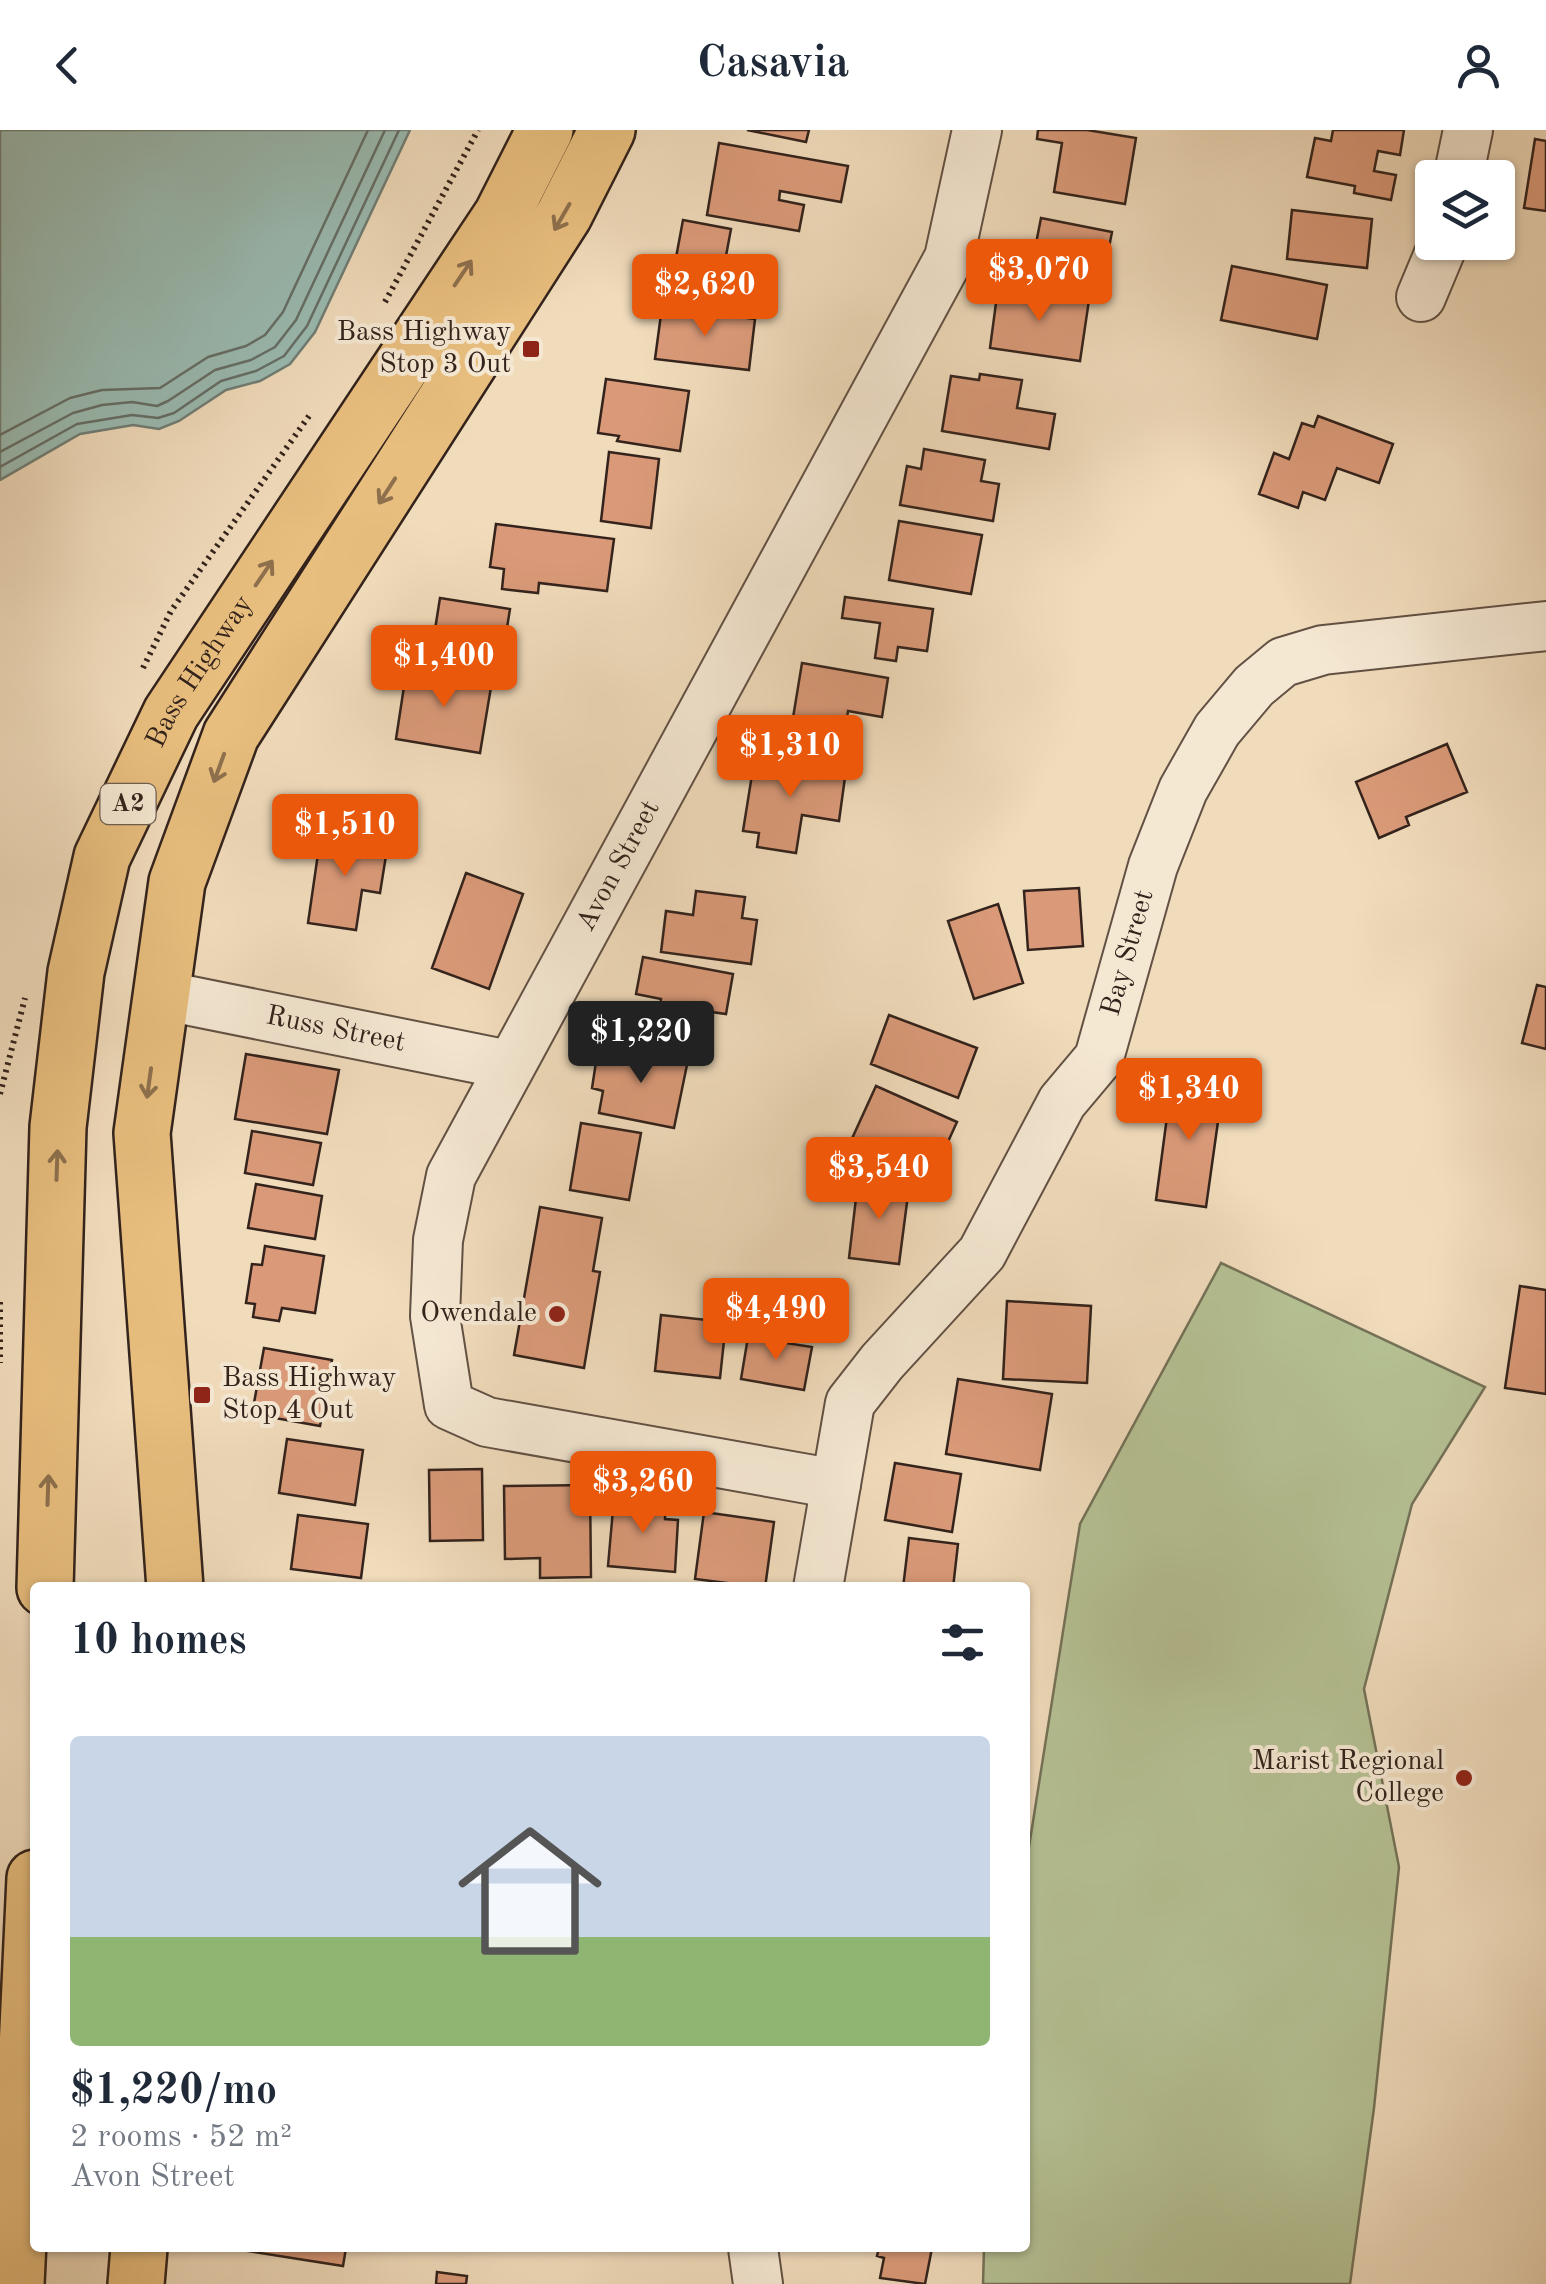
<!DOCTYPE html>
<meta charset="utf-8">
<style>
:root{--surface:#fff;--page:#f2f2f3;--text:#1f2937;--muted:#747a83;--accent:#ea580c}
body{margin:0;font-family:"Old Standard TT",serif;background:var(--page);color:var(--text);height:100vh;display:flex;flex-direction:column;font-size:38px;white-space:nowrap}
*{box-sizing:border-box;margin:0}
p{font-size:32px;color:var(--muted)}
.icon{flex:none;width:55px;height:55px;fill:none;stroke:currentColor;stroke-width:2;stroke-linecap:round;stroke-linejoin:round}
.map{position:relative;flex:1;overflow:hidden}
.drawer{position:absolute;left:30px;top:1452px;width:1000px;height:670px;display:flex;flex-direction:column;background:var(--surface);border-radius:10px;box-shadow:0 2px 8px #0004}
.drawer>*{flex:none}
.tools{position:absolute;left:1415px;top:30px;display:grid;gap:20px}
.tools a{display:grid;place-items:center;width:100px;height:100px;border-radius:10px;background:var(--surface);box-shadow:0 2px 8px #0004;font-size:50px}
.price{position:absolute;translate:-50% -85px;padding:0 22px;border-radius:10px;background:var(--accent);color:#fff;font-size:32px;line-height:65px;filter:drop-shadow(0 2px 5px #0008)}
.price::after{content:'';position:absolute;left:50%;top:60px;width:30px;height:22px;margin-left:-15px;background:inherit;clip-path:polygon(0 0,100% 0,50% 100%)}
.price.active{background:#222;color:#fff}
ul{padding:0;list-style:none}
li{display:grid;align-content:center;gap:20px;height:530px;padding:0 40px}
li span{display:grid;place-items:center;height:310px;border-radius:10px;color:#555}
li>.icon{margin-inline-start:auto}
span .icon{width:180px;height:180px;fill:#fffc;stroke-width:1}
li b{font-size:42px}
h2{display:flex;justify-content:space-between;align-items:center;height:120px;padding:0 40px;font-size:42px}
header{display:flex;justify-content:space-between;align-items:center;height:130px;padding:0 40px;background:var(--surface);font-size:45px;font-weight:700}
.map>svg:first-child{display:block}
.green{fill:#b5c194;stroke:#747258;stroke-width:2.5}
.water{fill:#9abbb2;stroke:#717e76;stroke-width:2.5}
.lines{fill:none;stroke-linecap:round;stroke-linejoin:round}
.shore{stroke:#666f67;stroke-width:2.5}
.building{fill:#da9a79;stroke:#33231c;stroke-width:2.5}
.minor-casing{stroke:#625144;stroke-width:52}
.highway-casing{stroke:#33231c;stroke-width:60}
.path{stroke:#33231c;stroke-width:6;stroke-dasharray:2.5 5;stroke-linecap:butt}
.minor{stroke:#f5e8d3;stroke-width:48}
.highway{stroke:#e8be7e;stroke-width:55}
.oneway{stroke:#8e704d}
.poi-dot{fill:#8f2418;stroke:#f5e8d3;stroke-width:4}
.labels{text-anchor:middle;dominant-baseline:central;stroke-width:8;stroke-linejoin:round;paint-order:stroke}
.shield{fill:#f5e8d3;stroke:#6d5e53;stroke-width:2.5}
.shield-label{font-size:25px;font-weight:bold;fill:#33231c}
.poi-label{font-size:28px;fill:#33231c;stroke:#f5e8d3;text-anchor:end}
.street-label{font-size:28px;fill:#33231c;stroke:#f5e8d3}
</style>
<header><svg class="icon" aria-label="back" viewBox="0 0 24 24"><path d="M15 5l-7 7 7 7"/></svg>Casavia<svg class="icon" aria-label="person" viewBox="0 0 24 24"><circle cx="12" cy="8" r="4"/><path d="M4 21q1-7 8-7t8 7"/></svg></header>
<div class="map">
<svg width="1546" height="2154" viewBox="0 0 1546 2154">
<rect width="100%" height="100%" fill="#f0dbbb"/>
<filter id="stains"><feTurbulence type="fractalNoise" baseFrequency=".002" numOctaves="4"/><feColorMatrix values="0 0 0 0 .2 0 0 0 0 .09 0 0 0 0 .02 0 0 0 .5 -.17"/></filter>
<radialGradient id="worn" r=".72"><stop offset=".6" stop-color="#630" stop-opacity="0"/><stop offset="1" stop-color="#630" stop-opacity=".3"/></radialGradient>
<path class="green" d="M1221,1133L1485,1257L1412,1374L1364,1559L1399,1737L1374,1978L1350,2154H983L984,2118H1025V1742L1080,1394Z"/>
<path class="water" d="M0,0H410L315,202L290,234L260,251L226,260L179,291L159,299L133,295L80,304L0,350Z"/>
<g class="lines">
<path class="shore" d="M0,305L70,268L102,260L160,258L208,227L246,216L265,205L283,182L368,0
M0,322L73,283L102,275L132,272L157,276L168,271L215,240L251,230L275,217L296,190L385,0
M0,337L77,294L132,285L158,288L174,283L221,251L256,241L284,226L307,196L399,0"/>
</g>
<path class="building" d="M747,0H809L806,12Z
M1038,0H1087L1136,8L1125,74L1054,62L1062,13L1037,9Z
M1333,0H1404L1400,25L1378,21L1374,41L1396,45L1391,70L1354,63L1355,56L1307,47L1315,8L1331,11Z
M1535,9L1546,11V81L1524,78Z
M719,13L848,36L841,72L780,61L779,70L804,75L799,101L707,85Z
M1292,80L1372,89L1367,138L1287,129Z
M1041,88L1112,102L1101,158L1030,144Z
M683,90L731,99L718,169L670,160Z
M1232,136L1327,155L1317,209L1221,190Z
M998,158L1089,170L1080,231L990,218Z
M662,177L755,189L749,240L655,229Z
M980,244L1022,250L1017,278L1055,284L1049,319L942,301L951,246L979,250Z
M606,249L689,261L680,321L617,311L619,306L598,303Z
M1318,286L1393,314L1379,353L1337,338L1325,370L1303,362L1298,378L1259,364L1274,323L1289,329L1302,293L1314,297Z
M924,319L985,330L981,351L999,354L993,391L900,375L907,336L921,339Z
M609,322L659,329L651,398L601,391Z
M899,391L982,405L971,464L889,450Z
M496,394L614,409L607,461L539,453L538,463L502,459L504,439L490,437Z
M845,467L933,479L927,521L898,517L896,531L875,528L880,493L842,488Z
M440,468L510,479L500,542L430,531Z
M802,533L888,548L882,587L848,581L844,609L791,600Z
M407,537L492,551L480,623L396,609Z
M1447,614L1467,662L1406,687L1409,695L1379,708L1356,652Z
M755,626L846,640L839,691L802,685L796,723L757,717L759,703L743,701Z
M321,703L388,713L380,763L362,760L356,800L308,793Z
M466,743L523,764L489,859L432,838Z
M1079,758L1083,816L1028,820L1024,761Z
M696,761L745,767L742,788L757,790L751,834L661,822L666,781L693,785Z
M998,774L1023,853L974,869L948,791Z
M643,827L733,844L726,884L711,882L706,908L656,899L661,869L636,864Z
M1537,855L1546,857V919L1522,913Z
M889,885L977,918L958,968L871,934Z
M613,915L688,930L674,998L599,983L603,961L592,958L596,932L609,934Z
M246,924L339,940L327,1004L235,989Z
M1172,949L1223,956L1206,1077L1156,1070Z
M876,956L957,992L941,1027L933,1023L922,1046L850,1013Z
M581,993L641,1003L629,1070L570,1060Z
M252,1001L321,1013L313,1055L245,1043Z
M858,1051L909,1057L899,1134L849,1128Z
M256,1054L322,1066L315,1109L248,1098Z
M540,1077L602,1088L593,1141L600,1142L584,1238L514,1225Z
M265,1116L324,1126L315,1183L282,1178L279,1191L253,1187L255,1174L246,1173L252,1134L262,1135Z
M1520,1156L1546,1160V1264L1505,1258Z
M1007,1171L1091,1176L1087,1253L1003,1249Z
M661,1185L726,1192L720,1248L655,1241Z
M748,1207L812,1217L804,1260L741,1249Z
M264,1218L332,1230L320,1296L252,1284Z
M958,1249L1052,1264L1040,1340L946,1324Z
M287,1309L363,1320L355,1375L279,1363Z
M895,1333L961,1344L952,1402L885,1390Z
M482,1339L483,1410L430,1411L429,1340Z
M590,1355L591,1447L540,1448V1428L505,1429L504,1356Z
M614,1368L666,1372L665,1389L678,1390L675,1442L608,1436Z
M704,1382L774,1392L765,1458L695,1449Z
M298,1385L368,1394L361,1448L291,1439Z
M909,1408L958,1414L953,1458H903Z
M241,2118H346L343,2136L241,2120Z
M879,2118H932L925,2154L880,2148L884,2128L877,2126Z
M437,2142L467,2146L466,2154H436Z"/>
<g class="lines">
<defs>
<g id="minor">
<path d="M1458,48L1468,0"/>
<path d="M1421,167L1444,112"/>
<path id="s1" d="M161,865L509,935"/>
<path id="s2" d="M836,1354L487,1292L449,1275L435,1186L438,1110L451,1046L949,128L977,0"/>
<path id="s3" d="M818,1458L850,1273L882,1232L982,1123L1062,972L1099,928L1153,736L1183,660L1217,600L1254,556L1283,532L1323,520L1546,496"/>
<path d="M753,2118L758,2154"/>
</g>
<g id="highway">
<path id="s4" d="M45,1458L58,997L76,842L102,727L171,583L502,85L545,0"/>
<path d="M175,1458L142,1003L177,752L231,605L564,85L607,0"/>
<path d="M16,2154L35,1748"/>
<path d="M136,2154L139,2118"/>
</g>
</defs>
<use href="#minor" class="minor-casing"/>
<use href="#highway" class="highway-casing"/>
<path class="path" d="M385,172L478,0
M143,538L171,481L309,286
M0,964L25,868
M0,1172V1233"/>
<use href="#minor" class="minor"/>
<use href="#highway" class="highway"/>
</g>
<defs><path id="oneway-shaft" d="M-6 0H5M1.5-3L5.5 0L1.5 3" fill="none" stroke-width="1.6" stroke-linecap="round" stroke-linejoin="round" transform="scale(2.5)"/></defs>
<g class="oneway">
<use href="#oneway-shaft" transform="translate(562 87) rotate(120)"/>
<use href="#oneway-shaft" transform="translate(463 143) rotate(-56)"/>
<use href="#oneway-shaft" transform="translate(387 361) rotate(123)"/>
<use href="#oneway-shaft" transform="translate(264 443) rotate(-56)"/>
<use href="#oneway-shaft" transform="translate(219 638) rotate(110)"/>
<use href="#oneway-shaft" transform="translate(149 953) rotate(98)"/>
<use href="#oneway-shaft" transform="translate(57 1035) rotate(-88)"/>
<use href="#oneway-shaft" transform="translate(48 1360) rotate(-88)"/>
</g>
<g class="poi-dot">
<rect x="521" y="209" width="20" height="20" rx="5"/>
<circle cx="557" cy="1184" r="10"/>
<rect x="192" y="1255" width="20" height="20" rx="5"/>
<circle cx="1464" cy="1648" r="10"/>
</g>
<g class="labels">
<rect class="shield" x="100.5" y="654" width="55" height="40" rx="8"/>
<g class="shield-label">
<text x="128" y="674">A2</text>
</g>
<g class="poi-label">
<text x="511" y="203">Bass Highway<tspan x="511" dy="32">Stop 3 Out</tspan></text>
<text x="537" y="1184">Owendale</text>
<text x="222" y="1249" text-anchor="start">Bass Highway<tspan x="222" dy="32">Stop 4 Out</tspan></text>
<text x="1444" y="1632">Marist Regional<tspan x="1444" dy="32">College</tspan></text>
</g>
<g class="street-label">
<text stroke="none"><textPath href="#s4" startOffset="945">Bass Highway</textPath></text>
<text stroke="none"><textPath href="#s2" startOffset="980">Avon Street</textPath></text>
<text stroke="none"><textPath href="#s3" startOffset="725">Bay Street</textPath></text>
<text stroke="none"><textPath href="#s1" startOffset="178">Russ Street</textPath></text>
</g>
</g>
<rect width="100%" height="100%" filter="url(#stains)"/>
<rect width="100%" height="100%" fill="url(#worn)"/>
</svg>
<div class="tools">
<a><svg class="icon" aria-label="layers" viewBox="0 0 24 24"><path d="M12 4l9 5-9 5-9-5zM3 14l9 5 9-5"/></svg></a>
</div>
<b class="price" style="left:1039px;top:194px">$3,070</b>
<b class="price" style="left:705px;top:209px">$2,620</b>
<b class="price" style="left:444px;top:580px">$1,400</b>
<b class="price" style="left:790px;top:670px">$1,310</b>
<b class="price" style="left:345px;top:749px">$1,510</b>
<b class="price active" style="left:641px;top:956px">$1,220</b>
<b class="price" style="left:1189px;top:1013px">$1,340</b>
<b class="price" style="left:879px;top:1092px">$3,540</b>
<b class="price" style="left:776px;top:1233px">$4,490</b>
<b class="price" style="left:643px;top:1406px">$3,260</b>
<section class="drawer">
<h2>10 homes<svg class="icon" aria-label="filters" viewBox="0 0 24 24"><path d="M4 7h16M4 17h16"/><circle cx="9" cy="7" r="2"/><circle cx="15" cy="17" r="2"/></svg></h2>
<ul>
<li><span style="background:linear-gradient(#c9d6e8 65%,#8fb573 0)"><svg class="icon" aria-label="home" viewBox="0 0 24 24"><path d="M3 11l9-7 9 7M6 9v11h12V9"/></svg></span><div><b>$1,220/mo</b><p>2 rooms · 52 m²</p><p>Avon Street</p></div></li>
</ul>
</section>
</div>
